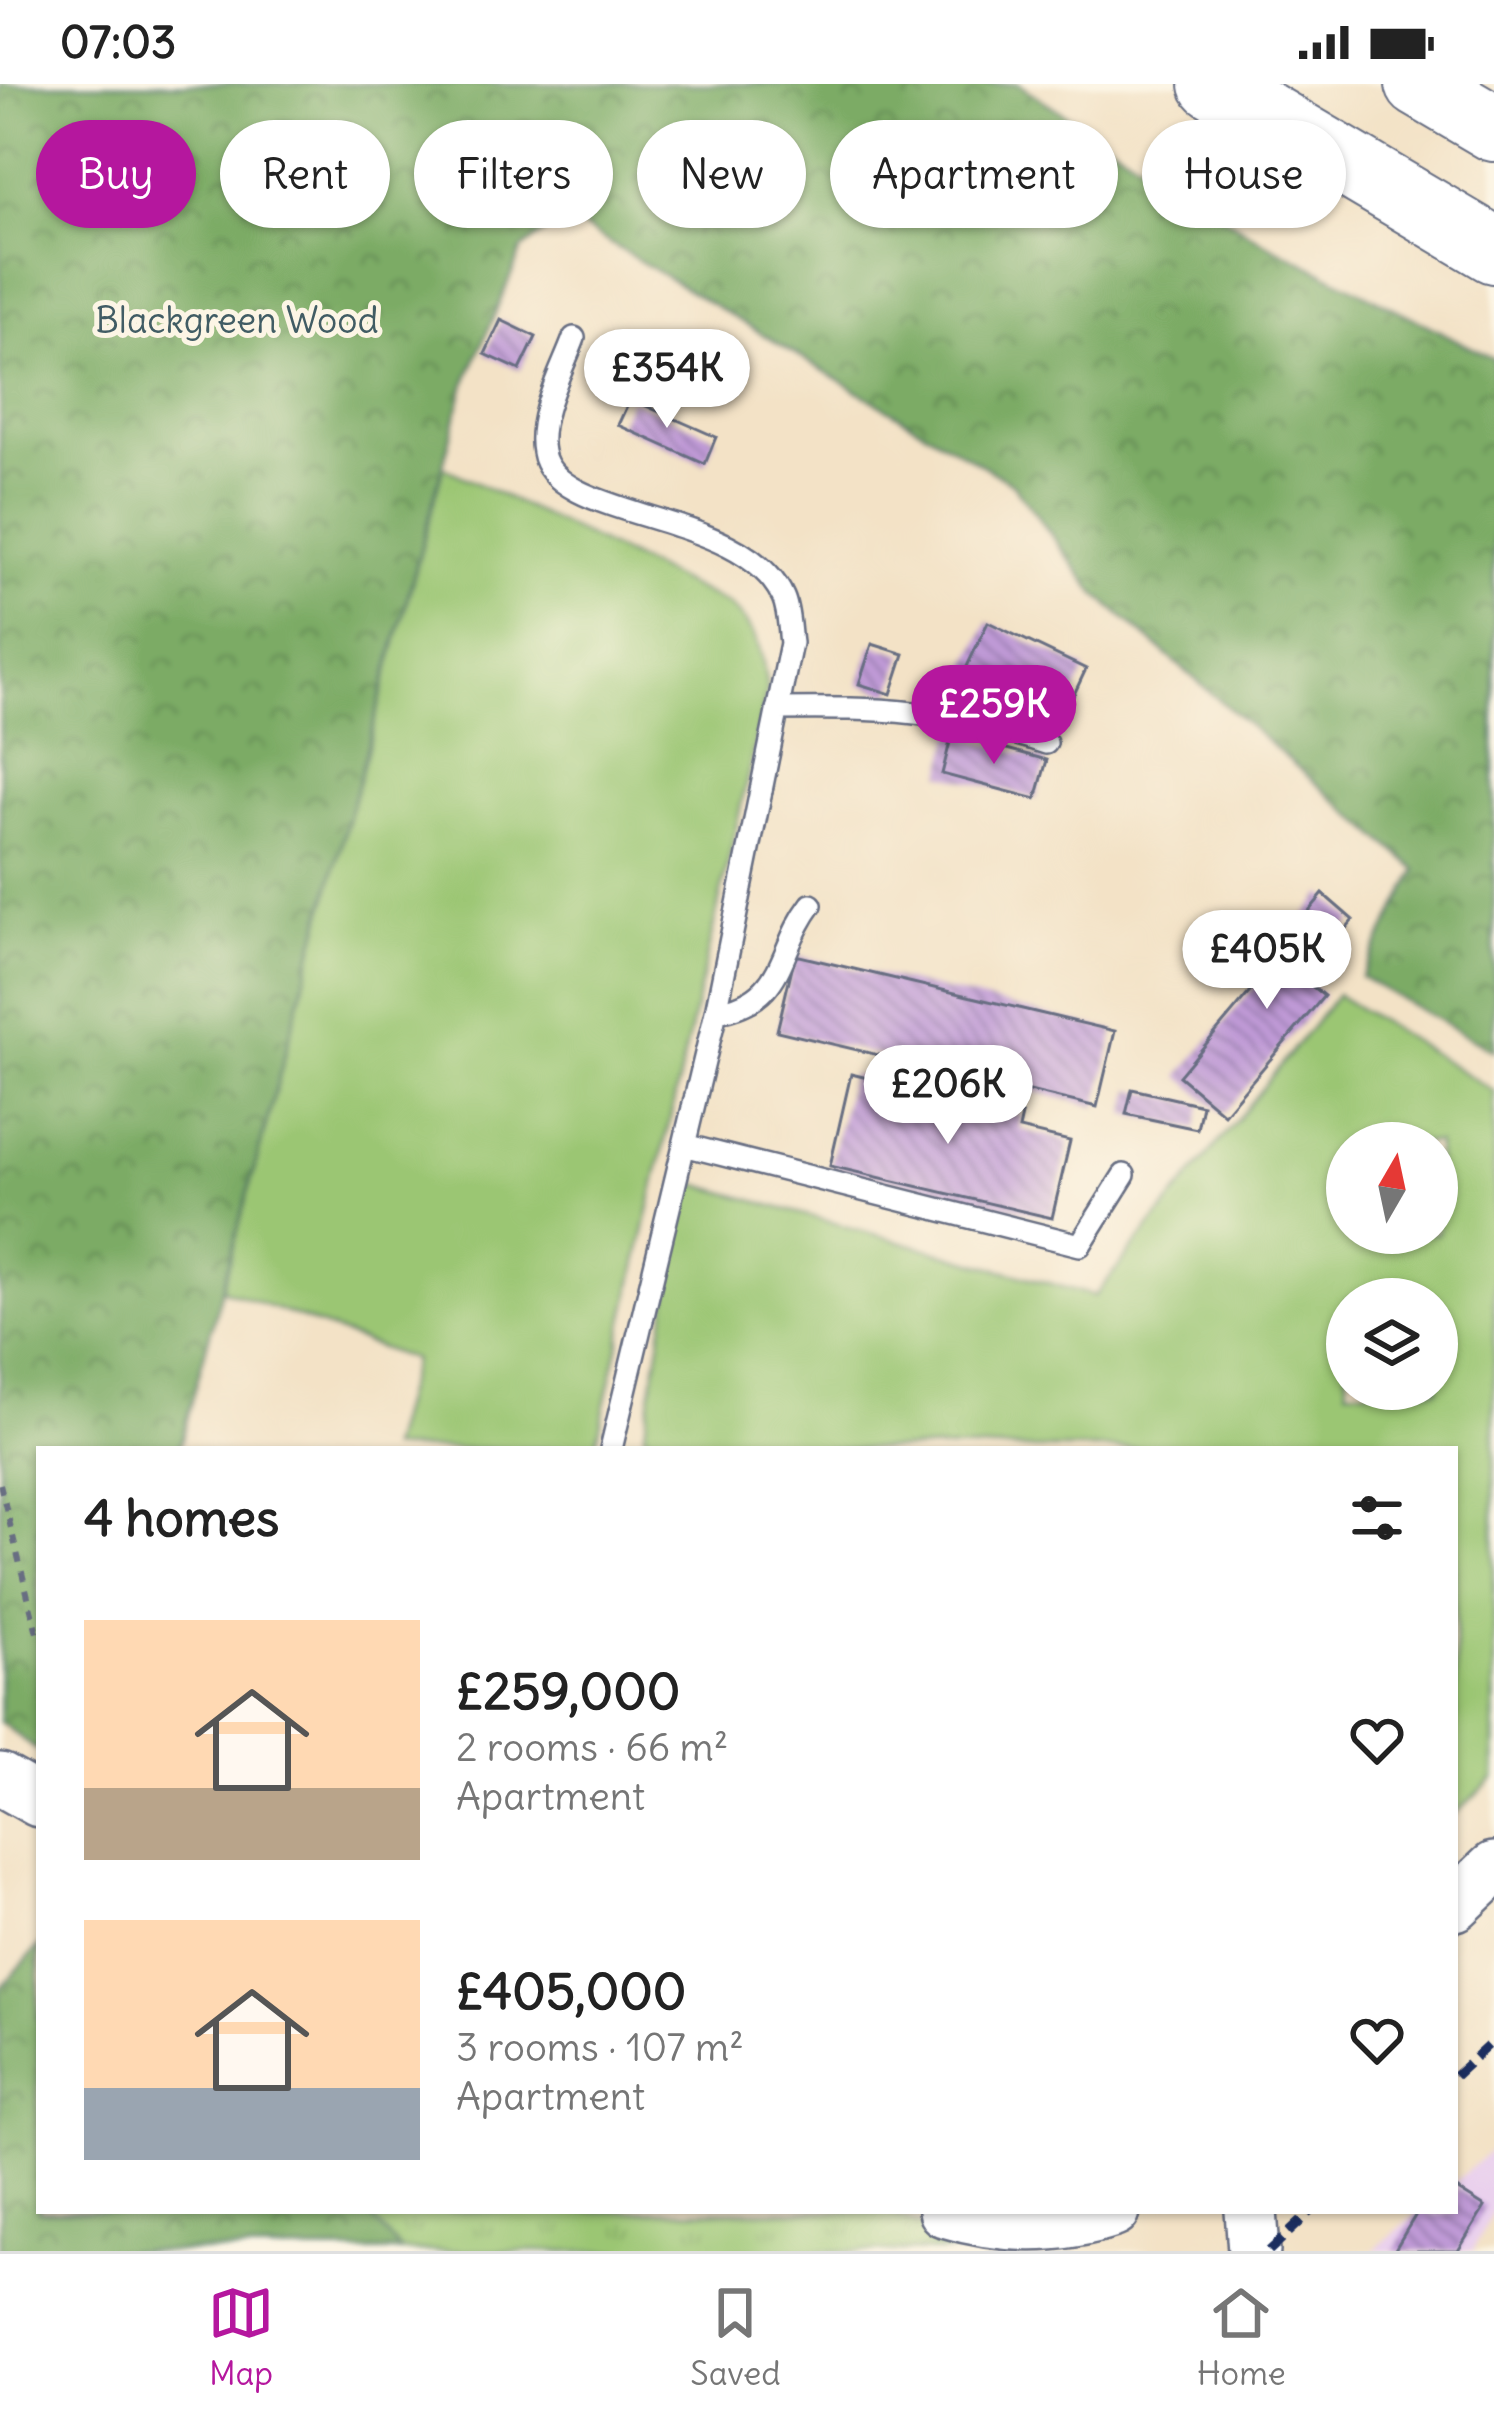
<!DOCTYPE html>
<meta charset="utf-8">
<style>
:root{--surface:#fff;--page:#f2f2f2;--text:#222;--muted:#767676;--line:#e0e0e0;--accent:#b5179e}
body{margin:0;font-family:Delius,sans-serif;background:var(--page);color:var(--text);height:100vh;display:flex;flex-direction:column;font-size:45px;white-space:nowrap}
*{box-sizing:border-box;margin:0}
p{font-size:39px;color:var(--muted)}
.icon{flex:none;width:66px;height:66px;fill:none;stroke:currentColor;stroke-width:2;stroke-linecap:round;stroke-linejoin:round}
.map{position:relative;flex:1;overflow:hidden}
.sheet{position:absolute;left:36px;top:1362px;width:1422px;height:768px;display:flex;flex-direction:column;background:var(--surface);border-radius:0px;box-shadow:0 3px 9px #0004}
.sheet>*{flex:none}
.guide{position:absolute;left:36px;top:36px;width:1422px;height:108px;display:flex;gap:24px}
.needle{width:78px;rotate:9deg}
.buttons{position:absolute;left:1326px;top:1038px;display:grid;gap:24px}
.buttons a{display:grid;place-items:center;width:132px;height:132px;border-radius:50%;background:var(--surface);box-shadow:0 3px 9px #0004;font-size:60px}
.price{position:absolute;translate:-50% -102px;padding:0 27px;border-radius:42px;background:#fff;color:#222;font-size:39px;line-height:78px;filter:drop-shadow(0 3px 6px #0008)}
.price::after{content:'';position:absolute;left:50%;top:72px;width:36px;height:27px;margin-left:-18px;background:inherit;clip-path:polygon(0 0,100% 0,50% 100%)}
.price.current{background:var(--accent);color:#fff}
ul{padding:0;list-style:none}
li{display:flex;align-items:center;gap:36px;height:300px;padding:0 48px}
li span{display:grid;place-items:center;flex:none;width:336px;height:240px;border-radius:0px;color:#555}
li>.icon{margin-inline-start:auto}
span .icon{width:144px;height:144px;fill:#fffc;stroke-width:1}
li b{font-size:51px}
h2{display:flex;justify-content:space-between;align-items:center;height:144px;padding:0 48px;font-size:51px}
.chip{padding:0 42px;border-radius:54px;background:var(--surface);box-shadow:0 3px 9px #0004;font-size:42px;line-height:108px}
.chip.current{background:var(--accent);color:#fff}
.status{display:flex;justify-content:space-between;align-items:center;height:84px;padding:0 60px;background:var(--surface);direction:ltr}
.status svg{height:33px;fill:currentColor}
.menu{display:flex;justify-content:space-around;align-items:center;height:168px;border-top:3px solid var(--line);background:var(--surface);font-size:33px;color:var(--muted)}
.menu a{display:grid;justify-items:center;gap:6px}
.menu .current{color:var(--accent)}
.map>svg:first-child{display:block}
.built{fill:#ead1ed}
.grass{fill:#9bc673;stroke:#5b7a68;stroke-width:3;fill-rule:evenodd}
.forest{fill:url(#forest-crowns);stroke:#4c6d62;stroke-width:3}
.park{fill:url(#park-tufts);stroke:#5b7a68;stroke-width:3}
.building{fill:url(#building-back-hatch)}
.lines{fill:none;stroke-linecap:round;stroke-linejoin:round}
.service-casing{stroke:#676e82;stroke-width:26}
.tertiary-casing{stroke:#676e82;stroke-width:56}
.motorway-casing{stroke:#676e82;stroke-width:70}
.path{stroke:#676e82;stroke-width:6;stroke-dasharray:9 9;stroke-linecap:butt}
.service{stroke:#fff;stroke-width:21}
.tertiary{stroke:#fff;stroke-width:51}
.motorway{stroke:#fff;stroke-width:66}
.rail{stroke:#1b2f5e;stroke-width:9;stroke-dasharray:18 9;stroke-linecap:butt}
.labels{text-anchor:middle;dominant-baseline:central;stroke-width:10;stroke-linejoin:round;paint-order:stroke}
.park-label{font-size:36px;fill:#415c64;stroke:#fcf5e5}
</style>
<div class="status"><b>07:03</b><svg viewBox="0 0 49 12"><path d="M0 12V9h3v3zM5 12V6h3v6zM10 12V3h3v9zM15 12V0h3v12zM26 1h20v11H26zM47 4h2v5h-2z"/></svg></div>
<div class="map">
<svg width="1494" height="2167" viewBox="0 0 1494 2167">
<defs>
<pattern id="forest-crowns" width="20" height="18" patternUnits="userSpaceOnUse" patternTransform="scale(3)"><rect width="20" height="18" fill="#7cab65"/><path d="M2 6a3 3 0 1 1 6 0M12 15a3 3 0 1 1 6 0" fill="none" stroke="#658c56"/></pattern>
<pattern id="park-tufts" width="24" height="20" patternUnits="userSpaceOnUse" patternTransform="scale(3)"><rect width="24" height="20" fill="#9bc673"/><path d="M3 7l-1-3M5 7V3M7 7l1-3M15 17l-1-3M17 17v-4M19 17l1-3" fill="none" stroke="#85aa66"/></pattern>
<pattern id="building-back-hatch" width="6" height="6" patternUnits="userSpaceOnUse" patternTransform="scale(3)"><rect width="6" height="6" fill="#bf9ad6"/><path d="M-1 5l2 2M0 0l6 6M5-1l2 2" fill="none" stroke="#9a7eb1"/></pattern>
</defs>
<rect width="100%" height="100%" fill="#fcf5e5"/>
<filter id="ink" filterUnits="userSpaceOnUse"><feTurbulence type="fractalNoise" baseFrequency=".00833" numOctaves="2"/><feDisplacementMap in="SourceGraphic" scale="24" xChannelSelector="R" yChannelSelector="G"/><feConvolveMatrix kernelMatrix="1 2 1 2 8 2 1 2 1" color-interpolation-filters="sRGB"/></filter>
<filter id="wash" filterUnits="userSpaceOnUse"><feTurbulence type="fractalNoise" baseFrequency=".004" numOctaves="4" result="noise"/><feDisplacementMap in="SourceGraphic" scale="48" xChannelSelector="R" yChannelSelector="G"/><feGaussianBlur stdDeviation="2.7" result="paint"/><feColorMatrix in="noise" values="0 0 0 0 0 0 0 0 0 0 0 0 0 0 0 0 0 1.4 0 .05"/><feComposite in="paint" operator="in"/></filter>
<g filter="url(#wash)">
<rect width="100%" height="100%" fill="#f3e2c6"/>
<path class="built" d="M1494,2064V2124L1473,2167H1373L1420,2127H1455V2097Z"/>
<path class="grass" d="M443,383L729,521C758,546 763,569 767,607L595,1365H389L413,1276L222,1205Z
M1337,911L1494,1007V1694L1455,1730V1365H695L644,1351L688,1098L1095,1212ZM1437,1059V1149H1347V1059ZM1437,1215V1305H1347V1215Z"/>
<path class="forest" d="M0,0H1018L1260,156L1494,275V967L1361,893L1417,786L1096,510L1012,399L566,133L522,165L464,303L179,1365H39V1668L0,1638Z
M39,1862V2127H366L401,2167H0V1905Z"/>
<path class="park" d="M366,2127H887L947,2153L1031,2167H401Z"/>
<g id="blocks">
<path class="building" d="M501,236L536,253L520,286L485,270Z
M630,315L716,353L705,380L618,341Z
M988,538L1086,585L1060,640L962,593Z
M872,560L904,570L891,610L859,600Z
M952,650L1047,676L1036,715L942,690Z
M1323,810L1353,836L1303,895L1324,912L1224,1030L1179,992L1260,896L1265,899L1272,891L1279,896L1289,884L1273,870Z
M795,871L1115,947L1097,1023L777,947Z
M851,990L1022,1031L1019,1045L1070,1057L1052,1134L830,1082Z
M1132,1005L1202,1021L1197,1045L1126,1030Z
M1455,2104L1485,2123L1458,2167H1394L1418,2127L1436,2132L1455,2127Z"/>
</g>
</g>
<g filter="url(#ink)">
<use href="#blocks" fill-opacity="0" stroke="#676e82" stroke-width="3"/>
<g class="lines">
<defs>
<path id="service" d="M574,254C562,287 536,333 543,368C554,438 743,425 783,513C789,526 789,545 791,559L716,928L611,1365
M777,625C884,624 943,625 1046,659
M716,928C787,917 776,867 811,821
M684,1061L1080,1161L1124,1091"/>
<path id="tertiary" d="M0,1695L39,1717
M1455,1821L1494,1784
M944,2127C1002,2145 1057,2146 1114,2127
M1251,2127L1254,2167"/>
<path id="motorway" d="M1213,0L1494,166
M1419,0L1494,44"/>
</defs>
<use href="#service" class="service-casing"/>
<use href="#tertiary" class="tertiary-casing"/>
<use href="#motorway" class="motorway-casing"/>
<path class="path" d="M0,1400L39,1557"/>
<use href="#service" class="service"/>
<use href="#tertiary" class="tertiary"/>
<use href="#motorway" class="motorway"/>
<path class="rail" d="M1455,1992L1494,1956
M1269,2167L1312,2127"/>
</g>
</g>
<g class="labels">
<g class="park-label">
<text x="237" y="236">Blackgreen Wood</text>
</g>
</g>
</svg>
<div class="buttons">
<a><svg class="needle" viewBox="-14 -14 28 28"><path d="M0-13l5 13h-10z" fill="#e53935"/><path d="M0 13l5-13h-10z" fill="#767676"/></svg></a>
<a><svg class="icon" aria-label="layers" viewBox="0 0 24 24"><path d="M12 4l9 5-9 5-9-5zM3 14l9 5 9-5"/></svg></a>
</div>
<b class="price" style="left:667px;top:347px">£354K</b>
<b class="price current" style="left:994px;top:683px">£259K</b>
<b class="price" style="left:1267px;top:928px">£405K</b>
<b class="price" style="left:948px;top:1063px">£206K</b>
<div class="guide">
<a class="chip current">Buy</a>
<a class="chip">Rent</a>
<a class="chip">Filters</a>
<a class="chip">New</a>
<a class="chip">Apartment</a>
<a class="chip">House</a>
</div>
<section class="sheet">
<h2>4 homes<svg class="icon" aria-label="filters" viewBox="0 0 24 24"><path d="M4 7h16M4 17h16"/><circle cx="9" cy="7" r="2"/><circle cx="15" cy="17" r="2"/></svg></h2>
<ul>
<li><span style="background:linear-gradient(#ffd9b3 70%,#b9a48a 0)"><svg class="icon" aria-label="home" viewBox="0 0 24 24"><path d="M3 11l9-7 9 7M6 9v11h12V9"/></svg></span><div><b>£259,000</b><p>2 rooms · 66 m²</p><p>Apartment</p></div><svg class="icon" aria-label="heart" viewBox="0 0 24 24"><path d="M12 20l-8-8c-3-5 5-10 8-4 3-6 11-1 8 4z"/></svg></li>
<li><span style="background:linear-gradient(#ffd9b3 70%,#9aa5b1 0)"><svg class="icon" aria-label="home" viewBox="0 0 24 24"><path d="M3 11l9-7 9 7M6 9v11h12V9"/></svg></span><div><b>£405,000</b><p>3 rooms · 107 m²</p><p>Apartment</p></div><svg class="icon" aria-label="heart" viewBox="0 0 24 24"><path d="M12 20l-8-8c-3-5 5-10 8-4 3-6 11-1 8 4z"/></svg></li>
</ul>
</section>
</div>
<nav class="menu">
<a class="current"><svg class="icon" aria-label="map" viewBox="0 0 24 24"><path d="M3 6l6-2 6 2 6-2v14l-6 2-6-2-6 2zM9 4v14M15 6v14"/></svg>Map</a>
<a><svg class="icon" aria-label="saved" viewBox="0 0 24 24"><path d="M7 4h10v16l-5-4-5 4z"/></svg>Saved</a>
<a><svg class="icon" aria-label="home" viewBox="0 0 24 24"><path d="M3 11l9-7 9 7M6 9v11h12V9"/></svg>Home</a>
</nav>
